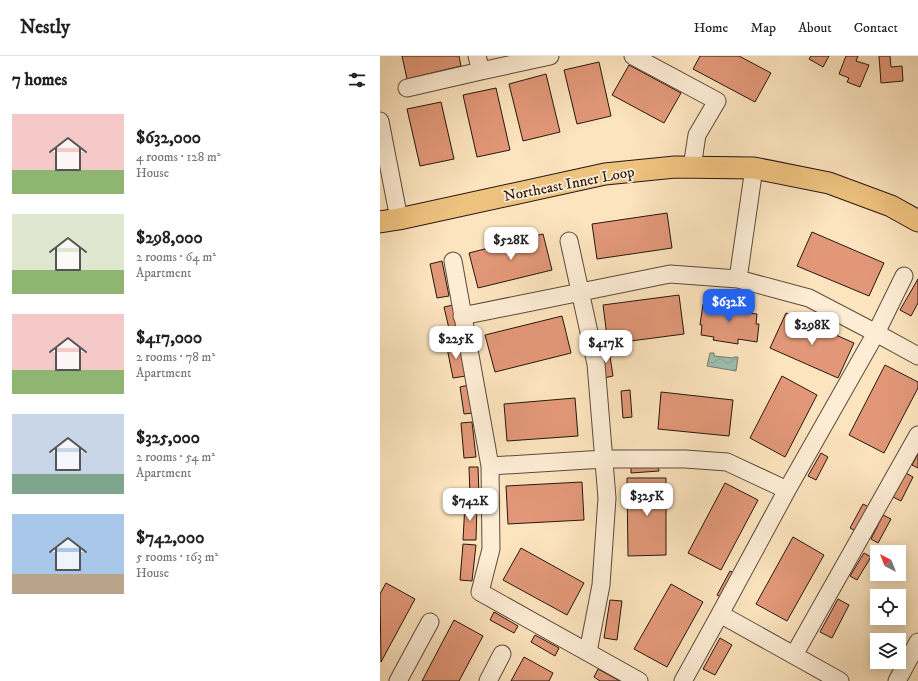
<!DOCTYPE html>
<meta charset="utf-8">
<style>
:root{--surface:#fff;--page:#f2f2f2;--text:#202124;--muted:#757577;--line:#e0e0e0;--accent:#2563eb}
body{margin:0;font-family:"IM FELL DW Pica",serif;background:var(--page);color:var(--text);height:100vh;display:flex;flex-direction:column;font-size:15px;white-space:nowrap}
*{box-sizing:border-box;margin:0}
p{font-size:13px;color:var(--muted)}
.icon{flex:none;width:22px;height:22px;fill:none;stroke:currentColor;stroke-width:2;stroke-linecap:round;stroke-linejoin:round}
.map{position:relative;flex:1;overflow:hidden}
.panel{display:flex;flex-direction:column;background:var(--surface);width:380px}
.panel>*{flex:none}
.needle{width:26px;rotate:318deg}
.tools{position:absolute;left:490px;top:489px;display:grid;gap:8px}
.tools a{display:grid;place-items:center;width:36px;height:36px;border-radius:0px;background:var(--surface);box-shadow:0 2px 10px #0003;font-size:20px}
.price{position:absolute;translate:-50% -34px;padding:0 9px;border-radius:8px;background:#fff;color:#222;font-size:13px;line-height:26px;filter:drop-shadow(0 1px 2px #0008)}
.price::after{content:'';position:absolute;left:50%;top:24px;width:12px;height:9px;margin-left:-6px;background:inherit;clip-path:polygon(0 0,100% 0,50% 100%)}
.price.selected{background:var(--accent);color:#fff}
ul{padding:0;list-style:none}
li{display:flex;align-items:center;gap:12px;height:100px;padding:0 12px}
li span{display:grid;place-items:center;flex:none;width:112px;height:80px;border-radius:0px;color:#555}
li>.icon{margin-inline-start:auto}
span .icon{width:48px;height:48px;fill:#fffc;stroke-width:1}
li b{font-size:17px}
h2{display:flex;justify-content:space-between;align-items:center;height:48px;padding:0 12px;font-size:17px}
header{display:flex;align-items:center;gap:24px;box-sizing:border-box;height:56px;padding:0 20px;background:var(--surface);border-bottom:1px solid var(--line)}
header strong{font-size:19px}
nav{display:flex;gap:22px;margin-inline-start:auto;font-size:14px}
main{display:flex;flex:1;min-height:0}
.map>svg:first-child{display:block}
.water{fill:url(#water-waves);stroke:#6f7c6f}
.building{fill:#e29878;stroke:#261710}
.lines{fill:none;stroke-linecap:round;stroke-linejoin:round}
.minor-casing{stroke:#5c4a3c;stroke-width:19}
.major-casing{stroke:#261710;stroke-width:23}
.minor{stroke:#fdedd5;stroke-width:17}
.major{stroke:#eec27f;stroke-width:21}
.labels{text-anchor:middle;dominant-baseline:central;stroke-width:3.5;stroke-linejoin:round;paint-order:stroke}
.street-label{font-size:15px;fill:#261710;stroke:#fdedd5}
</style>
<header>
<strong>Nestly</strong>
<nav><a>Home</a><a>Map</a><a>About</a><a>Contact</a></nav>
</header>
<main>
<section class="panel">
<h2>7 homes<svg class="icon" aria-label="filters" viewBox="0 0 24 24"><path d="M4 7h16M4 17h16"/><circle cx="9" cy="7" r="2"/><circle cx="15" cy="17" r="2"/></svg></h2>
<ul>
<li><span style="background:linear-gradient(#f6c9c9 70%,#8fb573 0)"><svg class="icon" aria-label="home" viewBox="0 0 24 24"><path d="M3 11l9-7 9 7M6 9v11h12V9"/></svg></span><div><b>$632,000</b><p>4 rooms · 128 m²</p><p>House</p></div></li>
<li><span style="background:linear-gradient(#dfe7d0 70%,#8fb573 0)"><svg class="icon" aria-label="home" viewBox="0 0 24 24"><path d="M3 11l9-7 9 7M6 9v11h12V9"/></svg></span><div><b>$298,000</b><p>2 rooms · 64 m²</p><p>Apartment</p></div></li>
<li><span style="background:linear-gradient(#f6c9c9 70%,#8fb573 0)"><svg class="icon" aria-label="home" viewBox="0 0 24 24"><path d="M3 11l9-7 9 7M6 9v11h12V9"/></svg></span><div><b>$417,000</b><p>2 rooms · 78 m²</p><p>Apartment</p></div></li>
<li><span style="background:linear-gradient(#c9d6e8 75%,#7fa58c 0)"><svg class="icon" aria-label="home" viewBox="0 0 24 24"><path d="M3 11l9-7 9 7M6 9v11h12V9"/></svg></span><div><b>$325,000</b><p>2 rooms · 54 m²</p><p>Apartment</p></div></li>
<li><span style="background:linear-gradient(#a9c7e8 75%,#b9a48a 0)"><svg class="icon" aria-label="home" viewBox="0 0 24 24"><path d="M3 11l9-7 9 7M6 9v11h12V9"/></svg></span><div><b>$742,000</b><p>5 rooms · 163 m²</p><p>House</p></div></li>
</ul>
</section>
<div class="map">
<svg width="538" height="625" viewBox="0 0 538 625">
<defs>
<pattern id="water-waves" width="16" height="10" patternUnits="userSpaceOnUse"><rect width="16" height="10" fill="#9fbfaf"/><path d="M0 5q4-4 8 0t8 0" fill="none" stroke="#89a396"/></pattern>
</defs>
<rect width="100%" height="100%" fill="#fce4be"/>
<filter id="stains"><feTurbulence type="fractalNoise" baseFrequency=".005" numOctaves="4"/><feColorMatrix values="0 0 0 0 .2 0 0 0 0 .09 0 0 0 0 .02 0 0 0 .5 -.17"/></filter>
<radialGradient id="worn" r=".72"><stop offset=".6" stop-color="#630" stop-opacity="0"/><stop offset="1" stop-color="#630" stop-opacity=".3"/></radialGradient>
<path class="water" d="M330,297H334V300L353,302L354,301H358L356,315L327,310Z"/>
<path class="building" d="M22,0H79L81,10L27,23Z
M320,0H359L391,17L375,46L313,13Z
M431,0H449L443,11L429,3Z
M466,0H478L476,5L489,9L480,31L467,26L469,22L459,18Z
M499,0H510L511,11L522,10L523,25L501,27Z
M219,6L231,60L197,68L184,14Z
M249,9L301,37L284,67L232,39Z
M166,18L180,76L143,85L129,28Z
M116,32L130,94L97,101L83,39Z
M61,46L74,103L40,110L27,53Z
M287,157L292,192L217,203L212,168Z
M432,176L504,207L489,240L417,210Z
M163,178L172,214L98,232L89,197Z
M62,205L69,240L57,242L50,208Z
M538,223V247L531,260L520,254Z
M299,239L304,278L228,288L223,249Z
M336,246L365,250L364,252L370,253L369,257L377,258L376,268H379L377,286L358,283V288L333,284L334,281L321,279L322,269H320L323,248L336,250Z
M73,249L78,275L70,277L64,251Z
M406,257L474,287L458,322L390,292Z
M182,260L191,297L115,316L105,279Z
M79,285L86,320L73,322L66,287Z
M229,294L233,320L224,322L220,296Z
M505,309L538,326V332L504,397L469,379Z
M402,320L437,339L405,401L370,382Z
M89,329L93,357L84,358L80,331Z
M250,334L252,361L243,362L241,335Z
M281,336L353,344L349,380L278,373Z
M195,342L198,380L127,385L124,348Z
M92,366L96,401L84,402L81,367Z
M441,397L448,401L436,424L428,420Z
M538,398V412L532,409Z
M278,407L279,415L251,417V409Z
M89,411H98L99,439H90Z
M526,417L533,421L521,445L513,441Z
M247,422H286V499L248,500Z
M202,426L204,464L128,468L126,430Z
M345,427L378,444L341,514L308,497Z
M85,448H97L96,484H83Z
M483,448L491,452L478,476L470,472Z
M503,459L511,463L498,487L491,483Z
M413,481L444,499L407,565L376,548Z
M83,488L96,489L92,525L80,524Z
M141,492L204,527L187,559L123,524Z
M484,497L491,501L477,524L470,520Z
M350,515L358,519L344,543L337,539Z
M6,527L35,543L1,606L0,538Z
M291,528L323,546L287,611L254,593Z
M458,543L469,549L452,582L440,576Z
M230,544L242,545L237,584L224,582Z
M114,556L138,570L134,577L110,564Z
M74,564L103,580L79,625H42Z
M155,579L179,592L175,600L151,586Z
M340,582L352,589L335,619L323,613Z
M144,601L173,617L169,625H131Z
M218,613L240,625H220L214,621Z"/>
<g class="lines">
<defs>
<path id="minor" d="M97,0L101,15L170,0
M253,0L337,45L317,79L312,111
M27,32L101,15
M0,65L19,163
M189,185L216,308L227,442L221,529L208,596
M73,205L110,410L111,493L100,536L259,625
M358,223L374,112
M82,260L290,218L358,223L429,242L496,277L538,300
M110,410L224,403H305L347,406L407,434
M340,558L460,625
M414,599L538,379
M18,625L50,566
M108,625L122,598
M303,625L340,558L407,434L496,277L524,220
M517,625L538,586"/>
<path id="major" d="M0,166L19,163L225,118L295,111L374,112L449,127L511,150L538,165"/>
</defs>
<use href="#minor" class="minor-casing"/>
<use href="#major" class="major-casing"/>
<use href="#minor" class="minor"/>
<use href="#major" class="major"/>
</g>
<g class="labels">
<g class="street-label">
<text transform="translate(189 128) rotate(-11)">Northeast Inner Loop</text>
</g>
</g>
<rect width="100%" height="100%" filter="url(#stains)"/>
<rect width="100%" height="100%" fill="url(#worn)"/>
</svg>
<div class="tools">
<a><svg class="needle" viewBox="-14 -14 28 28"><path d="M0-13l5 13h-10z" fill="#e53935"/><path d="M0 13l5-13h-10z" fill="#757577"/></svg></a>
<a><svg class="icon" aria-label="locate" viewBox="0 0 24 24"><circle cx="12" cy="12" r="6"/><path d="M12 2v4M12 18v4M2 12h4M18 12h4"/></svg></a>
<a><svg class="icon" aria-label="layers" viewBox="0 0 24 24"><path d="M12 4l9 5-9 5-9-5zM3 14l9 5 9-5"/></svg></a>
</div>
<b class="price" style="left:131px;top:205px">$528K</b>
<b class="price selected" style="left:349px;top:267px">$632K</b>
<b class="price" style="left:432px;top:290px">$298K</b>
<b class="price" style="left:76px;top:304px">$225K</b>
<b class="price" style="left:226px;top:308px">$417K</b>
<b class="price" style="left:267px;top:461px">$325K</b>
<b class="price" style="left:90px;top:466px">$742K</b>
</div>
</main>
